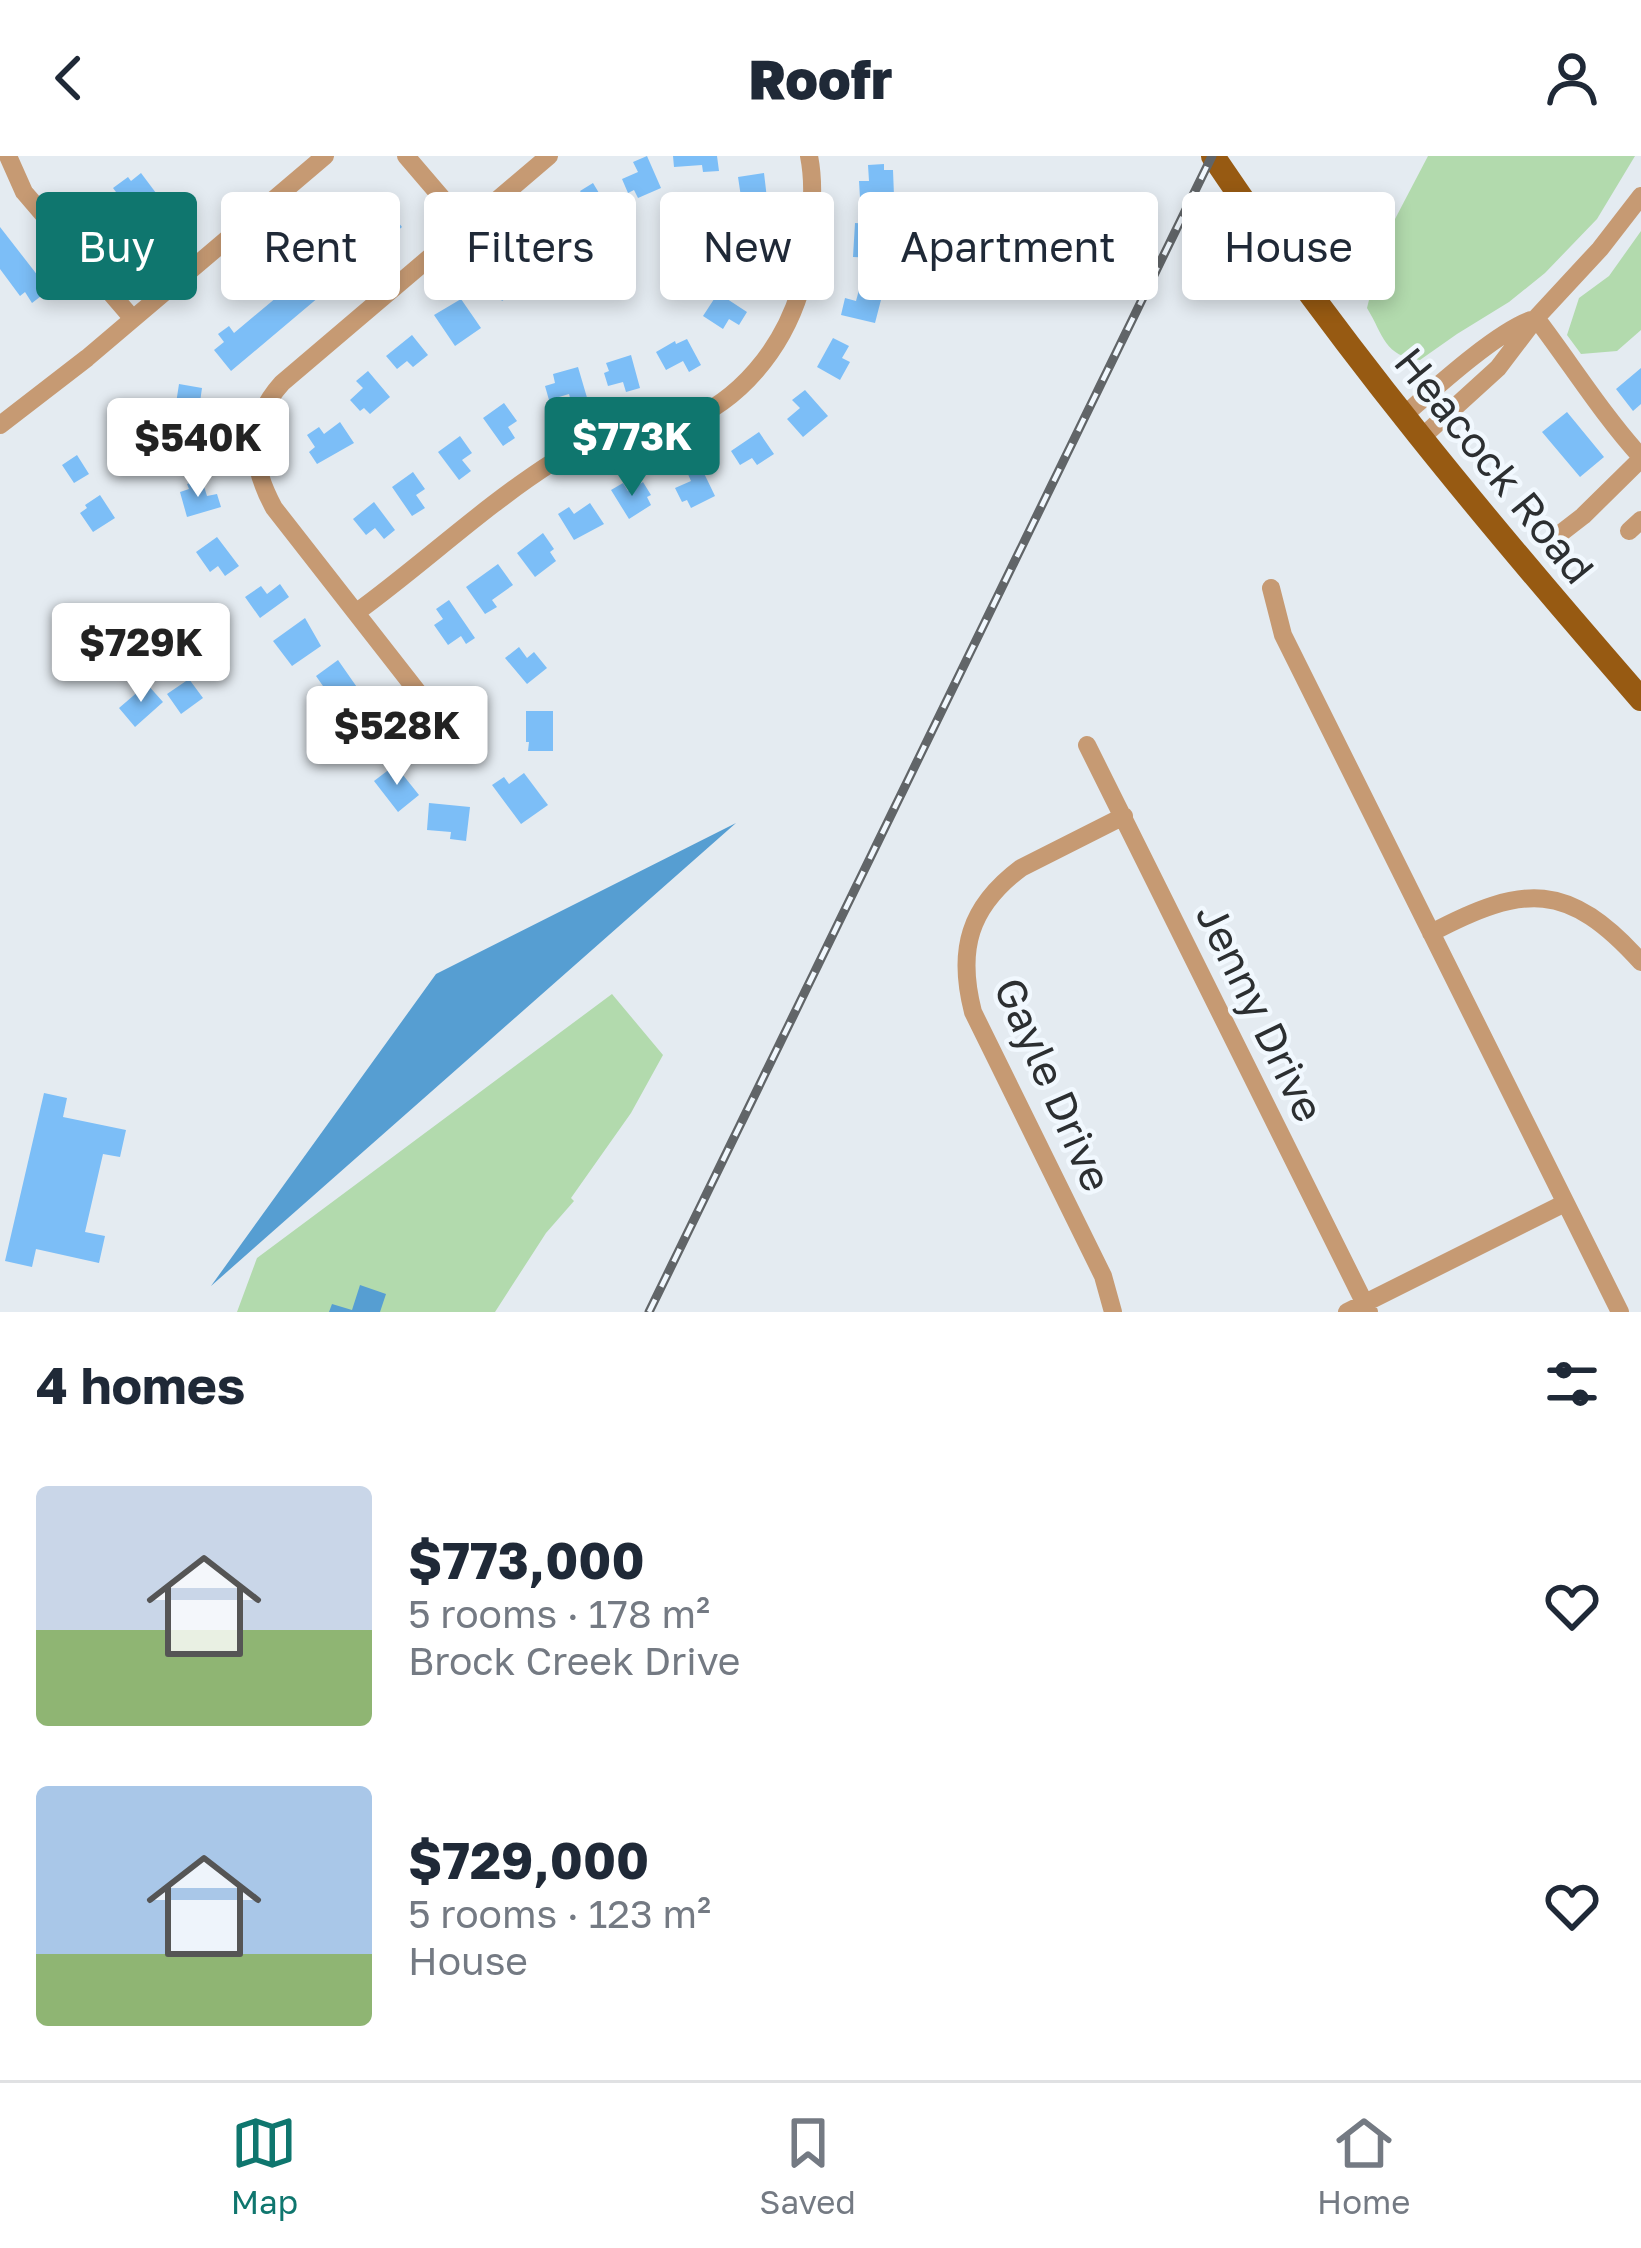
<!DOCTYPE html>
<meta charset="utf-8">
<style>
:root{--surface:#fff;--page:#f2f2f3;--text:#1f2937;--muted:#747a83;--line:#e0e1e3;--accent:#0f766e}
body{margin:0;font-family:"Golos Text",sans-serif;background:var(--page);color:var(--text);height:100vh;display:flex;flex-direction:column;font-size:45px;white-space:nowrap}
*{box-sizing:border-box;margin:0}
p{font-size:39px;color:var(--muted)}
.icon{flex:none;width:66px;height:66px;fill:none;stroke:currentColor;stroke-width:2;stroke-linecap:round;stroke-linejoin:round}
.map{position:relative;height:1156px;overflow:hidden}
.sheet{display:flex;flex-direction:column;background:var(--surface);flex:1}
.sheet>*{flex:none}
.banner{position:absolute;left:36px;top:36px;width:1569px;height:108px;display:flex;gap:24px}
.price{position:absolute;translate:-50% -102px;padding:0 27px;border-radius:12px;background:#fff;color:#222;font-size:39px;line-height:78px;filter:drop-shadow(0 3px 6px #0008)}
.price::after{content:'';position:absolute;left:50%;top:72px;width:36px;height:27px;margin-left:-18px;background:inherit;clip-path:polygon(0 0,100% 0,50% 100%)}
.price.on{background:var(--accent);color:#fff}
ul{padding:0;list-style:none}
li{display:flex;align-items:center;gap:36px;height:300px;padding:0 36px}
li span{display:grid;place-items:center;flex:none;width:336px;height:240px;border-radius:12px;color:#555}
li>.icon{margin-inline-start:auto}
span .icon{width:144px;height:144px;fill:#fffc;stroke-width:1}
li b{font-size:51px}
h2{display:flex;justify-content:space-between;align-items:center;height:144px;padding:0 36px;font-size:51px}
.pill{padding:0 42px;border-radius:12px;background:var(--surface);box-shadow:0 6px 18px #0003;font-size:42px;line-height:108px}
.pill.on{background:var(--accent);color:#fff}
header{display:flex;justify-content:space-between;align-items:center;height:156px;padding:0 36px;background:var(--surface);font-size:54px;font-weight:800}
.menu{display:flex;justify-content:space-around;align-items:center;height:168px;border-top:3px solid var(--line);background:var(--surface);font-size:33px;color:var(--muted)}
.menu a{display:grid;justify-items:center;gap:6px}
.menu .on{color:var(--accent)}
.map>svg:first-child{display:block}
.green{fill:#b2daad}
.water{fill:#569ed2}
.building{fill:#7cbef7}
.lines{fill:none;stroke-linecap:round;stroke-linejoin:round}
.minor{stroke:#c69a73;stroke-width:18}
.major{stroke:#975a12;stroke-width:24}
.rail-casing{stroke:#616568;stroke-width:9}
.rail{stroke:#f1f8fe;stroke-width:4.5;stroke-dasharray:14;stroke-linecap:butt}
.labels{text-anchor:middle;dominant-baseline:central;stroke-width:9;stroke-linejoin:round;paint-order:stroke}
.street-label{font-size:42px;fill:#2c2f31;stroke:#f1f8fe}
</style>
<header><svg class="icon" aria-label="back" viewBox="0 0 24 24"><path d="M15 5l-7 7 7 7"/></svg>Roofr<svg class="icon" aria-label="person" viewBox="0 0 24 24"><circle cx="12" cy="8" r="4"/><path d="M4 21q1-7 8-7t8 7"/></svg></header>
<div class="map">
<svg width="1641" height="1156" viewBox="0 0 1641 1156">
<rect width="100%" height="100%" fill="#e4ebf1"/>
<path class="green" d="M1428,0H1635L1597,63L1545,117L1509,146L1457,178L1420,204C1384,200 1384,180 1367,152L1384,84Z
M1641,75V174L1617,195L1581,198L1567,179L1579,142L1609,120Z
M612,838L663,899L631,957L571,1042L574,1045L546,1077L495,1156H237L257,1102Z"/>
<path class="water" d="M736,667L211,1130L436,818Z
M360,1129L386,1138L380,1156H329L332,1148L352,1154Z"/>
<path class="building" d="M647,0L661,32L638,42L634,34L628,37L622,23L638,16L633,6Z
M673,0H717L719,15L703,16L702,9L674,11Z
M884,8V14H893L894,40L860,42L859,25H869L868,9Z
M141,17L159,41L134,60L132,57L119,66L110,54L122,44L113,32L128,21L131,25Z
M764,17L768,51L750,53L749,40L741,41L738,21Z
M593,27L611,57L589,70L584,63L579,66L571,53L586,44L580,35Z
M385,50L402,71L231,215L214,194L224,186L218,178L229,170L234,177L344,85L350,91L376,70L370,63Z
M547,66L574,101L565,109L560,103L545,115L521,83Z
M855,67L873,68L872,81L880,82L878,102L853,101Z
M0,71L49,134L32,147L25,136L20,140L0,113Z
M743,85L758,86V104H767L766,118L732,117L733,89L743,90Z
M501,102L523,129L502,145L498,139L492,143L482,131L496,120L489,111Z
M860,130L874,133L873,138L882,140L875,167L841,159L845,142L856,145Z
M718,137L747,156L739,169L729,163L723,173L703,160Z
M461,143L481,172L455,190L434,159Z
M412,179L428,199L413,211L407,205L397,213L386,200Z
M833,182L849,190L842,202L850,206L840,224L817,211Z
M687,183L701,209L689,216L683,205L666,214L656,196L675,185L676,188Z
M631,199L640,232L626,236L623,226L608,230L604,217L609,215L606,207Z
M578,211L588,245L572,249L569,238L549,244L545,230L555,227L553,218Z
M1641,212V248L1633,255L1616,233Z
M368,215L390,241L370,258L364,252L360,255L350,244L363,232L356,225Z
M179,228L202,232L200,246L208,247L206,259L175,254Z
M805,234L828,260L803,281L787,263L800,252L792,244Z
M504,247L517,265L508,271L515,282L503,290L483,262Z
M1567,256L1604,301L1580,321L1542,276Z
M340,266L354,287L317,308L309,296L315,291L307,279L319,271L324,278Z
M157,272L158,291H167L168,304L134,306L133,278L141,277V273Z
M759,276L774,298L757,309L752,302L740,309L731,295Z
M460,280L472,297L462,304L471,315L459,324L438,296Z
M77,299L89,318L74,327L62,309Z
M700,309L715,340L691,352L687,344L682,346L675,332L691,325L687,316Z
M413,316L425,333L416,339L425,352L412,360L392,331Z
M202,324L207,340L217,338L221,351L187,361L180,336L189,333L187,328Z
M643,326L651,339L647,341L651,349L629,363L611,334L623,327L628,335Z
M100,339L115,362L93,376L80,357L87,352L85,349Z
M374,346L395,374L384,383L375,372L366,379L353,363Z
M590,347L604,368L574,384L558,358L569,351L574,358Z
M543,377L554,393L550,396L556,405L535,421L517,397Z
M217,381L239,410L225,420L218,410L210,416L196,396Z
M498,408L513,429L492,444L497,451L485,458L466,431Z
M280,428L289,441L260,462L245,441L261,430L267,438Z
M449,444L475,482L466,488L461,480L448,489L434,469L443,463L436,453Z
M305,462L321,490L292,510L273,485Z
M519,491L527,502L534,496L547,512L527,528L505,502Z
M338,504L361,537L339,553L316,520Z
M189,523L203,542L181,558L167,538Z
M147,528L163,546L135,571L119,552Z
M526,555H553V595H528L529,586H526Z
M366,561L375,575L387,567L396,580L372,597L367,591L362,594L348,573Z
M395,609L419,639L398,656L374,625Z
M524,617L548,649L521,668L492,629L504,621L509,628Z
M429,647L470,651L466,685L450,683L451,676L427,674Z
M44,937L67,942L63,961L126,974L120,1001L103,998L85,1076L105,1080L99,1107L36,1093L32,1111L5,1105Z"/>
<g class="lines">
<path class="minor" d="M8,0L24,36L133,163
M406,0L466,70
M1536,162C1571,208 1602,258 1641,301
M1403,260C1434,233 1495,177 1531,164
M0,269L87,202L325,0
M1421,282L1498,212L1536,162L1600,93L1641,40
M1629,375L1641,364
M1561,377L1583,360L1641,303
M1271,432L1283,479L1620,1156
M357,456C423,408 484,350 553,306C593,281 640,283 683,267C740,245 782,193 800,135C807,115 808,93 810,72C812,47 814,25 809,0
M463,569L434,555L424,544L274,352C250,308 246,267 282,227L549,0
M1087,589L1369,1156
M1431,777C1524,728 1568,725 1641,806
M1113,1156L1103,1120L973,856C957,794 969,751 1021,712L1124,660
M1347,1156L1565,1047"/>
<path class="major" d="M1213,0C1342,192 1489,369 1641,543"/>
<defs>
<path id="rail" d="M649,1156L1212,0"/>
</defs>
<use href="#rail" class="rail-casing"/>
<use href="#rail" class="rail"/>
</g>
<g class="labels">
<g class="street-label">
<text transform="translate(1495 309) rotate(51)">Heacock Road</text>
<text transform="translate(1261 856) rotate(64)">Jenny Drive</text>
<text transform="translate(1054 928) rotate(66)">Gayle Drive</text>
</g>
</g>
</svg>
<b class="price on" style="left:632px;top:343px">$773K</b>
<b class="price" style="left:198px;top:344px">$540K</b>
<b class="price" style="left:141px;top:549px">$729K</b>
<b class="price" style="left:397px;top:632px">$528K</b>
<div class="banner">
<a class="pill on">Buy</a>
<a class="pill">Rent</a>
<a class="pill">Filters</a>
<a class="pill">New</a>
<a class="pill">Apartment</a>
<a class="pill">House</a>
</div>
</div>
<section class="sheet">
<h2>4 homes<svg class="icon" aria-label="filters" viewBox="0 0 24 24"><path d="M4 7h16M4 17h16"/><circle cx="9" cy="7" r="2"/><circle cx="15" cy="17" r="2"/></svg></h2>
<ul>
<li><span style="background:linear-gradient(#c9d6e8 60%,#8fb573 0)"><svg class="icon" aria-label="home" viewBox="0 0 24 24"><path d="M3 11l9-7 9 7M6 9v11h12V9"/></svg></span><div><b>$773,000</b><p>5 rooms · 178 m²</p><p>Brock Creek Drive</p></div><svg class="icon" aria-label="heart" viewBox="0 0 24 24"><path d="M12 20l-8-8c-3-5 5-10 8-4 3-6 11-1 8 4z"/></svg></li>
<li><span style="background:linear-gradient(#a9c7e8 70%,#8fb573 0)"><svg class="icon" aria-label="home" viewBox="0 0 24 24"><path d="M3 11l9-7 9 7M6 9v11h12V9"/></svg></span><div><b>$729,000</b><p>5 rooms · 123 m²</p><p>House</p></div><svg class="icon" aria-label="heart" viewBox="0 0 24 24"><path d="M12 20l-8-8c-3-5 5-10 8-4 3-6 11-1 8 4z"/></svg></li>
</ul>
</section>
<nav class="menu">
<a class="on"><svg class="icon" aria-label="map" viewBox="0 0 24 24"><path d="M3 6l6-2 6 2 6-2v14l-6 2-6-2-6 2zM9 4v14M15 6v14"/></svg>Map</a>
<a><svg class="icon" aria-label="saved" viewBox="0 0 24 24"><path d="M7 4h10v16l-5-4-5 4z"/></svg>Saved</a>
<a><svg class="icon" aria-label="home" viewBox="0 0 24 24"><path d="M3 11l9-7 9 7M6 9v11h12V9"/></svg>Home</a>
</nav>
